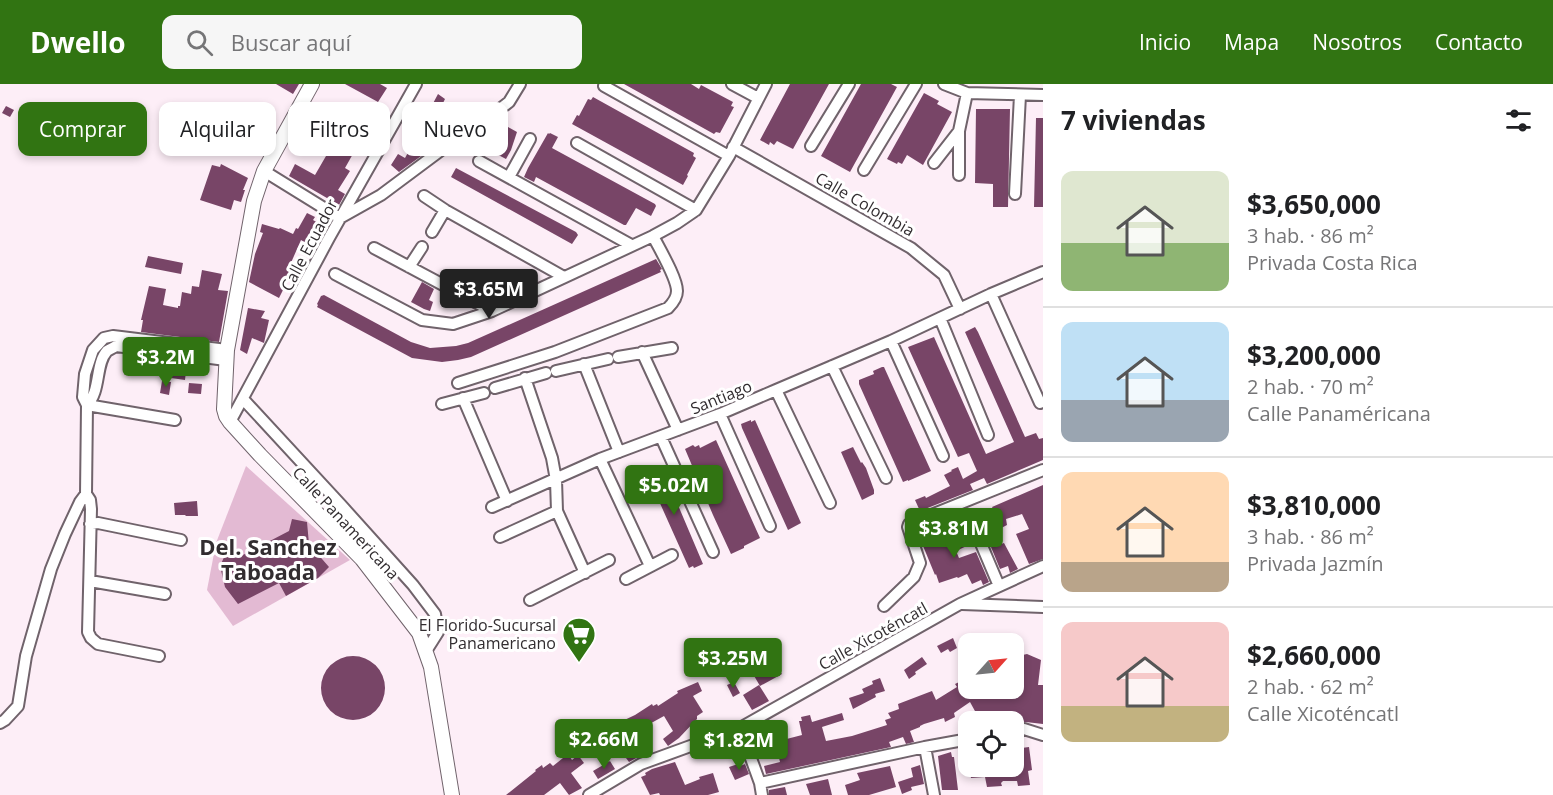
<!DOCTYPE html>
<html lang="es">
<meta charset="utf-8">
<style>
:root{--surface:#fff;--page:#f6f6f6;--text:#202124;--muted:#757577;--line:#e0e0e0;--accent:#317412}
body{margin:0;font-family:"Open Sans",sans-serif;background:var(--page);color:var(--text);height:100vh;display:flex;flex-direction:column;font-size:22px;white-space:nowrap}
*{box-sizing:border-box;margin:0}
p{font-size:20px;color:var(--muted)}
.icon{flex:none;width:33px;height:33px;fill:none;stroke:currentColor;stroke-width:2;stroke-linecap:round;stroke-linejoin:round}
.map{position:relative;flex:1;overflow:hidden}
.drawer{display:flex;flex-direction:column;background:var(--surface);width:510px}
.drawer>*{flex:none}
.guide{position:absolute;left:18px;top:18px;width:570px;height:54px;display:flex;gap:12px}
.needle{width:39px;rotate:63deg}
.fabs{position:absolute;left:958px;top:549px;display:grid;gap:12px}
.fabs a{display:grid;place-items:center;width:66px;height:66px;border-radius:12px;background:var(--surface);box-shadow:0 3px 9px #0003;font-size:30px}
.price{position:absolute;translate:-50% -51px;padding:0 14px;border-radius:6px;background:var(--accent);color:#fff;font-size:20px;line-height:39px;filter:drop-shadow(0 2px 3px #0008)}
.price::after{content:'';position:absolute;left:50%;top:36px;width:18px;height:14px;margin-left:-9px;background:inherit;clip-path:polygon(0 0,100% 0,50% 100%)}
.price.current{background:#222;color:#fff}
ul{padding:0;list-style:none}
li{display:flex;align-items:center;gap:18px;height:150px;padding:0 18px}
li+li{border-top:2px solid var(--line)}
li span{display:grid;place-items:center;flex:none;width:168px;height:120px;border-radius:12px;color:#555}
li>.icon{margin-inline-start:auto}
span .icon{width:72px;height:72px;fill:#fffc;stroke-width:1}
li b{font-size:26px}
h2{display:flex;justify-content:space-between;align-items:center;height:72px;padding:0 18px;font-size:26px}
.tag{padding:0 21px;border-radius:12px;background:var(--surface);box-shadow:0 3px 9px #0003;font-size:21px;line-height:54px}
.tag.current{background:var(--accent);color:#fff}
header{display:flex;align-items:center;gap:36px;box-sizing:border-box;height:84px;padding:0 30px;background:var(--accent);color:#fff}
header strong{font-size:28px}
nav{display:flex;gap:33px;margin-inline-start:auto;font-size:21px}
.search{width:420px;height:54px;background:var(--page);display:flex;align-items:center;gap:15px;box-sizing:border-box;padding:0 21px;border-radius:12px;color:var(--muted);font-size:22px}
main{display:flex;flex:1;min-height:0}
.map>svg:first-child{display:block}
.green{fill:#e3bad3}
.building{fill:#784567}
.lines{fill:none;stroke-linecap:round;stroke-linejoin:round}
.minor-casing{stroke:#70636b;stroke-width:14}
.major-casing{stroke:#70636b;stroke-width:16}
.minor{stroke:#fff;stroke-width:10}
.major{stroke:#fff;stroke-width:14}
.labels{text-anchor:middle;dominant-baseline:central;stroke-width:6;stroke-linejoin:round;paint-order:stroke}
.street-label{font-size:16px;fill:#322d30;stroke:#fff}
.poi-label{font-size:16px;fill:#322d30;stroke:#fff;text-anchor:end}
.district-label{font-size:22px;font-weight:bold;fill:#322d30;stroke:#fff}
</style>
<header>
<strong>Dwello</strong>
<div class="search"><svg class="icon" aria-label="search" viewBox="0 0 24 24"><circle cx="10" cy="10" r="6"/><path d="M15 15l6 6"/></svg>Buscar aquí</div>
<nav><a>Inicio</a><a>Mapa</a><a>Nosotros</a><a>Contacto</a></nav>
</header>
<main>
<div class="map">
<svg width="1043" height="711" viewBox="0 0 1043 711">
<rect width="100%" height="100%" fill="#fdeef7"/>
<path class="green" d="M246,382L350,476L233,542L207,506L216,459Z"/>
<path class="building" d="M276,0H299L293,10Z
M345,0H380L387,4L378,18Z
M624,0H691L699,5L701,1L733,18L731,22L734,23L720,49L716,48L714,50Z
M790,0H829L793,65L777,57L774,61L770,58L769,61L760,56Z
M861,0H891L897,3L850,88L821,72Z
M924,9L939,17L937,20L952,28L923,81L907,71L902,80L898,78L897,80L887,75Z
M438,10L445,15L440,25L453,33L459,23L471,29L468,34L469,35L464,41L460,38L456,46L448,41L441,54L435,50L424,70L399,88L391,81L398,70L405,74L416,54L406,55L425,25L429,27Z
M593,13L694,69L693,72L696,74L687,91L688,92L683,101L572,40L577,31L579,32L588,15L591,16Z
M6,22L14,26L10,33L2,29Z
M976,25H1010L1008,123H993V100L975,99Z
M363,31L375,38L370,50L356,43Z
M320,33L336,42L329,54L354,68L345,84L350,87L338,106L345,110L339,121L289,92L295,80L315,91L326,72L304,60L307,54L297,49L312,44L316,37L318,38Z
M1036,34H1043V123H1034Z
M249,35L272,47L265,59L243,46Z
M508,43L517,48L511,66L506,75L485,64L491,55L499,59Z
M548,49L549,50L550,49L558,53L552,64L655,120L656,122L651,132L636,124L626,141H624L536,93L534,98L524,93L528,84Z
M221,80L248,94L243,106H245L241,118L234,116L231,126L200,116L212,81L220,83Z
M456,84L576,148L578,151L572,160L451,93Z
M307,129L315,133L313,136L323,142L318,151L313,148L306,159L301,156L290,181L301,187L295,197L289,194L279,214L249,198L255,170L263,149L260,148L262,140L279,145L280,144L293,150L296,144L298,145Z
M148,172L183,179L181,190L145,183Z
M656,175L662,185L660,186L661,188L471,273L458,276L442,278L412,274L317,223L318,221L317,220L321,212L324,211L411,258L430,264L456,262L468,259Z
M202,186L222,190L218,206L228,207L219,258L141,248L143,236H141L149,202L166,205L163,221L178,224V222H180L182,208L191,210L192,202L199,203Z
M422,198L434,205L429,216L433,218L430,227L424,225L411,218Z
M248,224L265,227L261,234L269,236L264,259L252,254L247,270L240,266Z
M975,243L978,248L1025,353L1036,349L1039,355L1043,354V376L987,400L984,394L970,400L973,406L920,427L915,416L925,412L926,414L950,402L944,391L952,387L951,386L958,383L963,395L977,387L969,369L958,373L908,263L934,253L986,370L1014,358L965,248Z
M882,283H884L931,387L908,397V396L903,398L859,300V296L874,290L873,287Z
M172,285L186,287L185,296L171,294Z
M162,297L171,298L169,311L160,309Z
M189,299L202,300L201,310L188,309Z
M751,336V338L755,336L801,439L788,446L742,344L741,340Z
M716,356L760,454L744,462V464L731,470L713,431L685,365L693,361L695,363L699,361L700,364Z
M853,363L861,379L862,378L866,384L874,406V410L862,416L841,368Z
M661,381L703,480L694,484L693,482L689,484L646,388Z
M1043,401V475L1029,480L1016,450L1029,445L1022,430L1006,435L1007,441L986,452L977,432L993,425L992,423Z
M197,417L198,432H186L185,431H175L174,419Z
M292,435L307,438L309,460L329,483L318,494L286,512L279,499L238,520L225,503L220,482L226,469L239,473L289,447Z
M957,450H961L962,453L969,450L973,459L956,467L959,474L976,468L989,498L983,501L981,496L972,500L967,490L958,494L957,493L939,499L936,490L935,491L921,457L933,452L936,459Z
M1004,459L1018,485L1010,489L1008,482L1000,485L991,463Z
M953,554L957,564L950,568L948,565L941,569L937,562Z
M1027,570L1041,576L1038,601H1043V640L1026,638H994L992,634L981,638L970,618L954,629L955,633L945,638L944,634L924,640L920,642V643L910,647L914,658L906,660L903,653L889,658L891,663L766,690L764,682L780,678L775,658L802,651L799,637H802L801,633L810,631L812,638L842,629L844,636L822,643L826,657L852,652L887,641L885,636L891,634L888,629L899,625L898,620L932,607L936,616L957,603L955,600L969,593V604H987L977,609L1016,610L1014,586H1018L1014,573Z
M321 604a32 32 0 1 1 64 0a32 32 0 1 1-64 0Z
M922,573L927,580L915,588L916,590L909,595L904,586Z
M773,577L782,590L760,602L753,590Z
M880,594L885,607L875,610L876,613L853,625L849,614L864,609L862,605L873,600L872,597Z
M698,598L702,607L693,612L703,628L697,632V635L679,654L668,662L663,655L673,647L664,632L644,643L641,641L624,654L638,673L629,678L617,662L613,666L604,656L589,667L585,660L596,653L604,648L605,649L616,640L635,631L652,620L653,622L657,620L658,622L678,609L677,607Z
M734,598L740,609L733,613L727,601Z
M759,601L769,617L752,626L743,611Z
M1029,663L1032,686L1028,687L1030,701L1018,702L1017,697H1003L1001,699L1002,702L987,703L985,693L971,694L969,683L1014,682V665Z
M951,668L952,673H954L958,706H942L938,672Z
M568,670L572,676L578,671L584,679L571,689L582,704L569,711L560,699L544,711H506L536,687L535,686L542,681L543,684L550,679L553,682Z
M610,677L615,685L598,695L593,687Z
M675,678L685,701L700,695L699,693L713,689L719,708L708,711H660L659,709L650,711L641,693L646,691L645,689L652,685Z
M738,680V683L745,680L749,690L735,696L729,683Z
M920,681L924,700L911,703L912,706L902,710L898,698L913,693L911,684Z
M890,682L896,703L869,711H848L845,701L860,696L857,689Z
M828,695L832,711H810L806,700Z
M785,703L787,711H769V706Z"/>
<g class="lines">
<defs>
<path id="minor" d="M732,0L758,14
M944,0L967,9L1043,11
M604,2L729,72
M577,59L696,126
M811,62L849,0
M733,63L911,164L944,191L960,225
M479,77L631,161
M934,79L959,47
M864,86L916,0
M264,87L340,134L381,111L444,64L500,25L509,18L520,0
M959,91V47L967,9
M509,93L530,55
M1015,110L1020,11
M424,112L445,126L432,148
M445,126L564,193
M374,164L492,227
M409,183L422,163
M335,190L422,236L453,240L492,227L653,152L677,139L696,126L729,72L766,0
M991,210L1040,319
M940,234L988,351
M891,257L943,372
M642,268L678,346
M618,273L672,264
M584,280L619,368
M832,282L886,394
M556,287L608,275
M525,294L552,374L556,396L557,427L585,489
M458,299L555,268L668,224C673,219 677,214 677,207C677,194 659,164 653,152
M495,304L546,289
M776,306L830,419
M463,314L507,417
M243,315L341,421L413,501L435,530L438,548L426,567
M442,320L484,309
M87,321C101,307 95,280 107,267C110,265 113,264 116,262L226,276
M87,321L175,336
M720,330L770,442
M230,338L329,154L416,0
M661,353L713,468
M600,375L650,482
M492,423L600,375L720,330L776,306L891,257L991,210L1043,188
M90,440L98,439L181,456
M974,443L999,502
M500,453L557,427
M626,495L672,471
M90,497L165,510
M530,516L609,476
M962,520L1043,523
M884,522L914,493L920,479L908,443L909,440L1043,386
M159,572L98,560L91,554L88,548L91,425L90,416L86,410L87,321L83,313L85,290L93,266L104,254L113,252L227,266
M0,639L5,636L18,622L26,572L51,485L65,450L80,418L86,410
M740,644L760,699L762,711
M1014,647L1024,645L1043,651
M925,663L934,711
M760,699L925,663L969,655
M589,711L641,680L740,644L960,520L1043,482"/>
<path id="major" d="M312,0L264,87L254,117L227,266L224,325L226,332L230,338L260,371L362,475L419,549L431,583L452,711"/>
</defs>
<use href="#minor" class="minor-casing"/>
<use href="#major" class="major-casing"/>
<use href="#minor" class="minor"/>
<use href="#major" class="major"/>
</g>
<defs>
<symbol id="supermarket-pin" viewBox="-11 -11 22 30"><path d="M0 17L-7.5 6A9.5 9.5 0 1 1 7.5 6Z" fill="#317412" stroke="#fff"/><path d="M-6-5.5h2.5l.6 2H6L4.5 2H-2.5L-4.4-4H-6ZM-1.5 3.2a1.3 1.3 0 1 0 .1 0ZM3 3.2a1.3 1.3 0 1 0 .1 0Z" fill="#fff"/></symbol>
</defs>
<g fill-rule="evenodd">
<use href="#supermarket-pin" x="560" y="531" width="38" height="52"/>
</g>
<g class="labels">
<g class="street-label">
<text transform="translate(865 120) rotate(30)">Calle Colombia</text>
<text transform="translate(309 161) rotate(-62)">Calle Ecuador</text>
<text transform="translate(721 313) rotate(-22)">Santiago</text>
<text transform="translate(346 439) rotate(47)">Calle Panamericana</text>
<text transform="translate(873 552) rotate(-29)">Calle Xicoténcatl</text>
</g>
<g class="poi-label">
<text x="556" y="541">El Florido-Sucursal<tspan x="556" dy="18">Panamericano</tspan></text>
</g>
<g class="district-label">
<text x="268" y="462">Del. Sanchez<tspan x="268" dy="25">Taboada</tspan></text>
</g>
</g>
</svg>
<div class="fabs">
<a><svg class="needle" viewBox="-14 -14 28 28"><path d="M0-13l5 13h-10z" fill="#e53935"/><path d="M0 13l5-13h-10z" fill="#757577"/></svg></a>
<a><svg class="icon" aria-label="locate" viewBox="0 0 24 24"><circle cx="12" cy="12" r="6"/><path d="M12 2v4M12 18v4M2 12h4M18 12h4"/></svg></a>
</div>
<b class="price current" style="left:489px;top:236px">$3.65M</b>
<b class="price" style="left:166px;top:304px">$3.2M</b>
<b class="price" style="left:674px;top:432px">$5.02M</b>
<b class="price" style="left:954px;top:475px">$3.81M</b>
<b class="price" style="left:733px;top:605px">$3.25M</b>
<b class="price" style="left:604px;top:686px">$2.66M</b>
<b class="price" style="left:739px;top:687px">$1.82M</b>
<div class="guide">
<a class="tag current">Comprar</a>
<a class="tag">Alquilar</a>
<a class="tag">Filtros</a>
<a class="tag">Nuevo</a>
</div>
</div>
<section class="drawer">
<h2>7 viviendas<svg class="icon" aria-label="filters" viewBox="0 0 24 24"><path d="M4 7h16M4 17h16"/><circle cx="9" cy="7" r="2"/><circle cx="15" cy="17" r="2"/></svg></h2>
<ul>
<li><span style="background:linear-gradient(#dfe7d0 60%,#8fb573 0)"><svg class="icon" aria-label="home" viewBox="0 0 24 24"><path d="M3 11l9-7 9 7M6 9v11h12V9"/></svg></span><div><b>$3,650,000</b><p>3 hab. · 86 m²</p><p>Privada Costa Rica</p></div></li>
<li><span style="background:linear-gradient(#bfe0f5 65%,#9aa5b1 0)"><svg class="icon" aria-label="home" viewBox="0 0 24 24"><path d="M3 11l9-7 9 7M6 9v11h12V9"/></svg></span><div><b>$3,200,000</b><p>2 hab. · 70 m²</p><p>Calle Panaméricana</p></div></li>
<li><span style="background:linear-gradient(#ffd9b3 75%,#b9a48a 0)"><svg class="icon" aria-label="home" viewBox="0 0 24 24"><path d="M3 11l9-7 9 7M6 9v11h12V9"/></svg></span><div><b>$3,810,000</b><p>3 hab. · 86 m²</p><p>Privada Jazmín</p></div></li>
<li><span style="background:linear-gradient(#f6c9c9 70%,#c2b280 0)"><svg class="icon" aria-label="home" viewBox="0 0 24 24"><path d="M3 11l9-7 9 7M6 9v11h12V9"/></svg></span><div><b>$2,660,000</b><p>2 hab. · 62 m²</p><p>Calle Xicoténcatl</p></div></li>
</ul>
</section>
</main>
